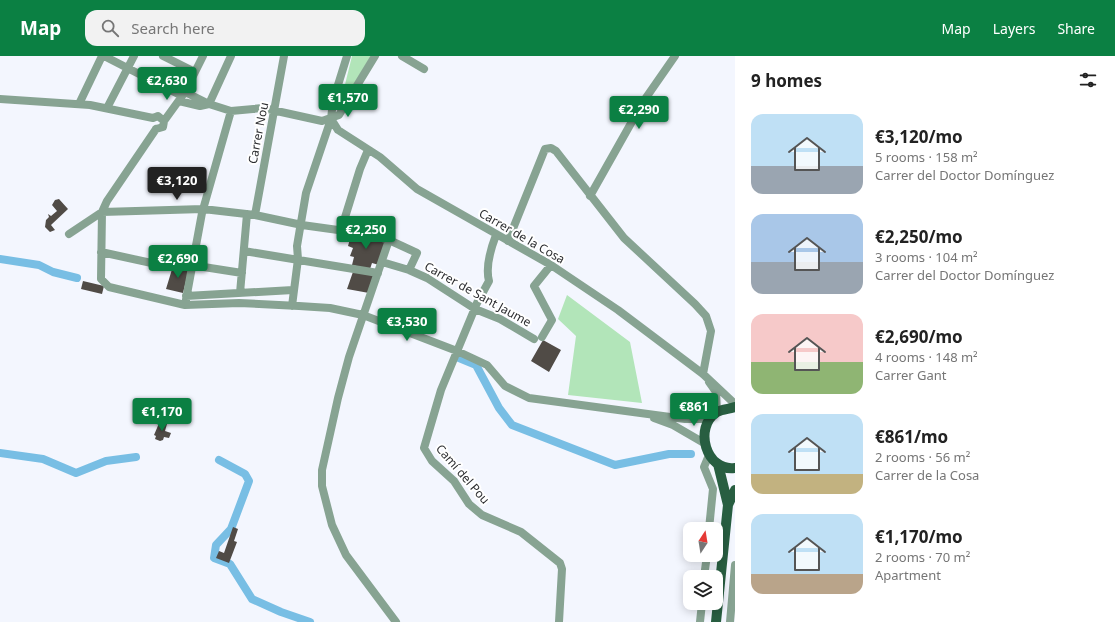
<!DOCTYPE html>
<meta charset="utf-8">
<style>
:root{--surface:#fff;--page:#f2f2f2;--text:#222;--muted:#767676;--accent:#0b8043}
body{margin:0;font-family:"Noto Sans",sans-serif;background:var(--page);color:var(--text);height:100vh;display:flex;flex-direction:column;font-size:15px;white-space:nowrap}
*{box-sizing:border-box;margin:0}
p{font-size:13px;color:var(--muted)}
.icon{flex:none;width:22px;height:22px;fill:none;stroke:currentColor;stroke-width:2;stroke-linecap:round;stroke-linejoin:round}
.map{position:relative;flex:1;overflow:hidden}
.drawer{display:flex;flex-direction:column;background:var(--surface);width:380px}
.drawer>*{flex:none}
.needle{width:26px;rotate:12deg}
.tools{position:absolute;left:683px;top:466px;display:grid;gap:8px}
.tools a{display:grid;place-items:center;width:40px;height:40px;border-radius:8px;background:var(--surface);box-shadow:0 2px 10px #0003;font-size:20px}
.price{position:absolute;translate:-50% -34px;padding:0 9px;border-radius:4px;background:var(--accent);color:#fff;font-size:13px;line-height:26px;filter:drop-shadow(0 1px 2px #0008)}
.price::after{content:'';position:absolute;left:50%;top:24px;width:12px;height:9px;margin-left:-6px;background:inherit;clip-path:polygon(0 0,100% 0,50% 100%)}
.price.current{background:#222;color:#fff}
ul{padding:0;list-style:none}
li{display:flex;align-items:center;gap:12px;height:100px;padding:0 16px}
li span{display:grid;place-items:center;flex:none;width:112px;height:80px;border-radius:12px;color:#555}
li>.icon{margin-inline-start:auto}
span .icon{width:48px;height:48px;fill:#fffc;stroke-width:1}
li b{font-size:17px}
h2{display:flex;justify-content:space-between;align-items:center;height:48px;padding:0 16px;font-size:17px}
header{display:flex;align-items:center;gap:24px;box-sizing:border-box;height:56px;padding:0 20px;background:var(--accent);color:#fff}
header strong{font-size:19px}
nav{display:flex;gap:22px;margin-inline-start:auto;font-size:14px}
.search{width:280px;height:36px;background:var(--page);display:flex;align-items:center;gap:10px;box-sizing:border-box;padding:0 14px;border-radius:12px;color:var(--muted);font-size:15px}
main{display:flex;flex:1;min-height:0}
.map>svg:first-child{display:block}
.green{fill:#b2e5b9}
.lines{fill:none;stroke-linecap:round;stroke-linejoin:round}
.canal{stroke:#78bee4;stroke-width:8}
.building{fill:#504b46}
.minor{stroke:#87a392;stroke-width:8}
.major{stroke:#285e41;stroke-width:10}
.labels{text-anchor:middle;dominant-baseline:central;stroke-width:4;stroke-linejoin:round;paint-order:stroke}
.street-label{font-size:12px;fill:#2b2c2f;stroke:#fff}
</style>
<header>
<strong>Map</strong>
<div class="search"><svg class="icon" aria-label="search" viewBox="0 0 24 24"><circle cx="10" cy="10" r="6"/><path d="M15 15l6 6"/></svg>Search here</div>
<nav><a>Map</a><a>Layers</a><a>Share</a></nav>
</header>
<main>
<div class="map">
<svg width="735" height="566" viewBox="0 0 735 566">
<rect width="100%" height="100%" fill="#f3f6fe"/>
<path class="green" d="M352,0H371L339,53Z
M567,239L630,286L642,347L568,339L576,280L558,263Z"/>
<g class="lines">
<path class="canal" d="M0,203L39,209L53,216L77,222
M459,302L476,309L499,352L512,369L615,409L669,398H691
M0,397L43,403L76,417L106,405L136,401
M219,404L245,418L249,425L231,473L216,489L214,502L230,508L252,543L281,556L310,566"/>
</g>
<path class="building" d="M59,143L68,153L51,169L55,174L50,176L45,171L46,164L49,161L48,158L51,160L57,155L52,149L55,144Z
M352,176L386,186L379,209L372,207L370,213L352,209L354,201L350,200L353,192L348,190Z
M173,210L189,213L183,237L166,233Z
M354,213L374,218L369,237L347,233Z
M83,225L104,230L102,238L81,233Z
M543,284L561,294L549,316L531,305Z
M160,365L167,368L165,375L171,377L169,382L164,381L163,384L160,385L155,383L156,380L154,379Z
M233,471L238,473L234,485L237,486L229,507L216,502L219,495L224,497Z"/>
<g class="lines">
<path class="minor" d="M104,0L182,40
M163,0L195,16
M402,0L424,13
M185,36L209,48L231,55L263,52L322,65L339,59L375,0
M0,43L90,49L153,62L158,60L164,65
M179,45L200,50L209,48
M79,48L102,0
M209,48L231,0
M107,52L134,0
M331,63L338,74L380,101L417,133L551,209L618,254L703,318L735,348
M156,73L107,145L102,156L101,223L109,231L185,249L239,247L299,250L330,252L363,259L457,295L487,309L505,330L529,342L685,363H710
M156,73L163,71L164,65L185,36L203,0
M590,140L643,46L675,0
M255,159L284,0
M342,171L360,113L368,94
M69,178L102,156L203,153L255,159L302,169L338,174L342,171L389,184L417,197L409,214
M496,179C491,192 485,210 489,225L477,247L441,334L424,392L432,405L454,425L469,448L482,459L521,476L560,507L562,513L559,566
M389,184L349,301L338,342L322,414V430L332,469L346,499L396,566
M508,185L545,93L551,92L556,95L624,182L695,248L706,260L711,275L703,318
M244,195L378,217
M101,196L170,211
M382,206L409,214L427,222L475,253L500,263L534,283
M191,209L242,217
M240,237L247,158
M186,240L293,234
M185,249L202,157L231,55
M292,250L298,203L297,190L306,137L331,63L333,45L347,0
M542,281L552,264L534,230L551,209
M709,326L716,336L717,356
M654,362L673,369L704,387
M709,399L704,411L713,433L709,473
M704,521L707,499
M700,566L702,547
M730,566L735,509"/>
<path class="major" d="M735,351C730,353 722,353 717,356C693,371 706,416 735,412
M718,408L728,449
M716,566L728,449L735,434"/>
</g>
<g class="labels">
<g class="street-label">
<text transform="translate(258 77) rotate(-79)">Carrer Nou</text>
<text transform="translate(522 180) rotate(30)">Carrer de la Cosa</text>
<text transform="translate(478 238) rotate(29)">Carrer de Sant Jaume</text>
<text transform="translate(463 418) rotate(49)">Camí del Pou</text>
</g>
</g>
</svg>
<div class="tools">
<a><svg class="needle" viewBox="-14 -14 28 28"><path d="M0-13l5 13h-10z" fill="#e53935"/><path d="M0 13l5-13h-10z" fill="#767676"/></svg></a>
<a><svg class="icon" aria-label="layers" viewBox="0 0 24 24"><path d="M12 4l9 5-9 5-9-5zM3 14l9 5 9-5"/></svg></a>
</div>
<b class="price" style="left:167px;top:45px">€2,630</b>
<b class="price" style="left:348px;top:62px">€1,570</b>
<b class="price" style="left:639px;top:74px">€2,290</b>
<b class="price current" style="left:177px;top:145px">€3,120</b>
<b class="price" style="left:366px;top:194px">€2,250</b>
<b class="price" style="left:178px;top:223px">€2,690</b>
<b class="price" style="left:407px;top:286px">€3,530</b>
<b class="price" style="left:694px;top:371px">€861</b>
<b class="price" style="left:162px;top:376px">€1,170</b>
</div>
<section class="drawer">
<h2>9 homes<svg class="icon" aria-label="filters" viewBox="0 0 24 24"><path d="M4 7h16M4 17h16"/><circle cx="9" cy="7" r="2"/><circle cx="15" cy="17" r="2"/></svg></h2>
<ul>
<li><span style="background:linear-gradient(#bfe0f5 65%,#9aa5b1 0)"><svg class="icon" aria-label="home" viewBox="0 0 24 24"><path d="M3 11l9-7 9 7M6 9v11h12V9"/></svg></span><div><b>€3,120/mo</b><p>5 rooms · 158 m²</p><p>Carrer del Doctor Domínguez</p></div></li>
<li><span style="background:linear-gradient(#a9c7e8 60%,#9aa5b1 0)"><svg class="icon" aria-label="home" viewBox="0 0 24 24"><path d="M3 11l9-7 9 7M6 9v11h12V9"/></svg></span><div><b>€2,250/mo</b><p>3 rooms · 104 m²</p><p>Carrer del Doctor Domínguez</p></div></li>
<li><span style="background:linear-gradient(#f6c9c9 60%,#8fb573 0)"><svg class="icon" aria-label="home" viewBox="0 0 24 24"><path d="M3 11l9-7 9 7M6 9v11h12V9"/></svg></span><div><b>€2,690/mo</b><p>4 rooms · 148 m²</p><p>Carrer Gant</p></div></li>
<li><span style="background:linear-gradient(#bfe0f5 75%,#c2b280 0)"><svg class="icon" aria-label="home" viewBox="0 0 24 24"><path d="M3 11l9-7 9 7M6 9v11h12V9"/></svg></span><div><b>€861/mo</b><p>2 rooms · 56 m²</p><p>Carrer de la Cosa</p></div></li>
<li><span style="background:linear-gradient(#bfe0f5 75%,#b9a48a 0)"><svg class="icon" aria-label="home" viewBox="0 0 24 24"><path d="M3 11l9-7 9 7M6 9v11h12V9"/></svg></span><div><b>€1,170/mo</b><p>2 rooms · 70 m²</p><p>Apartment</p></div></li>
</ul>
</section>
</main>
